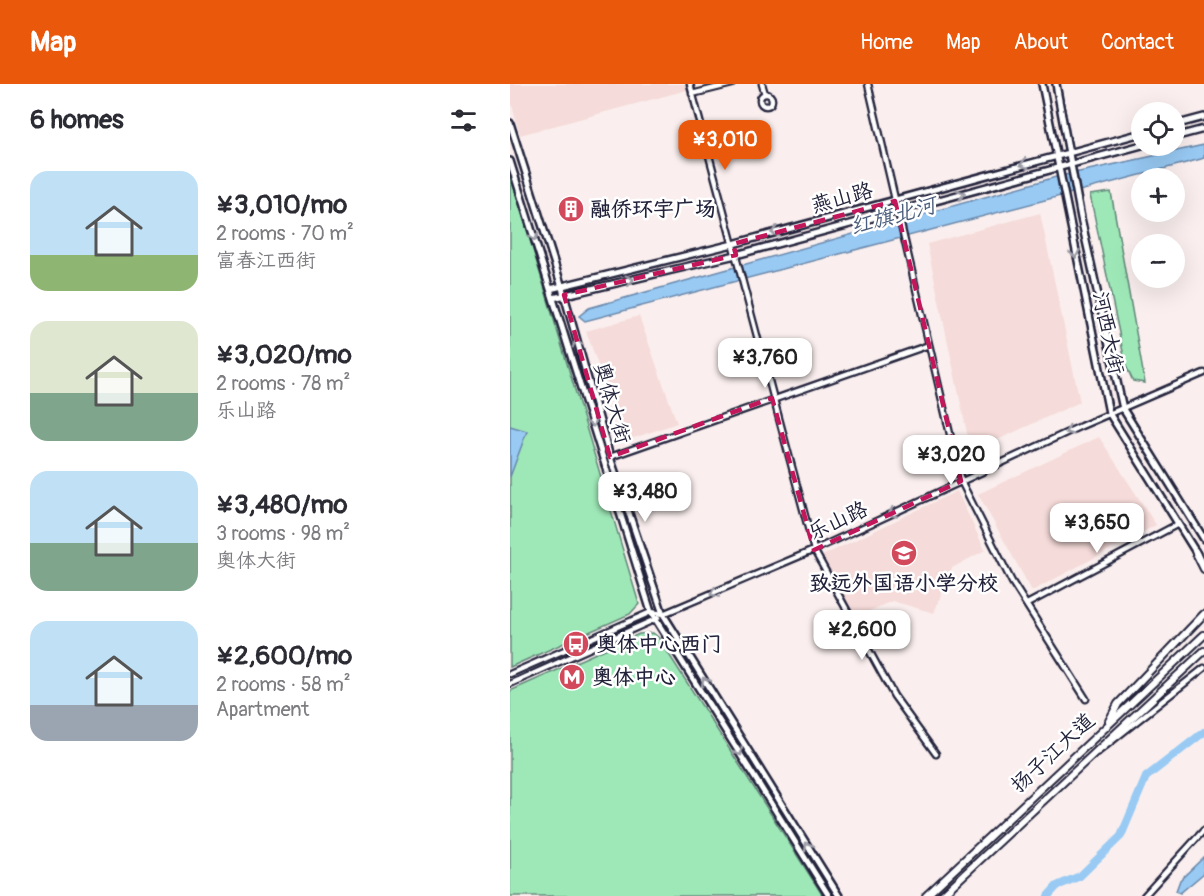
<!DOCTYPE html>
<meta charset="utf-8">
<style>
:root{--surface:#fff;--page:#f2f2f3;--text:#2b2b33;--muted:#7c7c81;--accent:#ea580c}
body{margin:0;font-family:Pangolin,"LXGW WenKai TC",sans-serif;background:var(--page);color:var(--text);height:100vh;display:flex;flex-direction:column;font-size:22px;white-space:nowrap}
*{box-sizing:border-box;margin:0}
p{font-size:20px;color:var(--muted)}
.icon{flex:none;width:33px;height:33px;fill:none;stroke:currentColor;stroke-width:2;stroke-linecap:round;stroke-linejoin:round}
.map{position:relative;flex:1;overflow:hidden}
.side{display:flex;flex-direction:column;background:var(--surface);width:510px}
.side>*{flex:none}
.tools{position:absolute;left:621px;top:18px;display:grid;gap:12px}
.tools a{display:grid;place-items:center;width:54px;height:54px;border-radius:50%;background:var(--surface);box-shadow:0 6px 24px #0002;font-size:30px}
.price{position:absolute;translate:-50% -51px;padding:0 14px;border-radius:12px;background:#fff;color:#222;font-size:20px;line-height:39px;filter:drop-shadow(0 2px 3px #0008)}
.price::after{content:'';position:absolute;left:50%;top:36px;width:18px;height:14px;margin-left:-9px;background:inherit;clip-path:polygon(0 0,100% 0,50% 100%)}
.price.on{background:var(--accent);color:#fff}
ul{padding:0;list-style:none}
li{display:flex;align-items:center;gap:18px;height:150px;padding:0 30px}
li span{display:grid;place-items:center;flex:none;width:168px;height:120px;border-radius:18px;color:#555}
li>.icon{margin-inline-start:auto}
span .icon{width:72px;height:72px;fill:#fffc;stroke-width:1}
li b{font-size:26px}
h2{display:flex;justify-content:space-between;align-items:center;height:72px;padding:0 30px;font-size:26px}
header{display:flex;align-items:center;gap:36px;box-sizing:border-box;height:84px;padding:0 30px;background:var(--accent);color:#fff}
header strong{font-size:28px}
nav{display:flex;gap:33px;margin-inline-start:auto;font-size:21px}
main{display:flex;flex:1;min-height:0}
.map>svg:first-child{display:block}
.built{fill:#f5dbd9}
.green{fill:#9ee8b7;stroke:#608579;stroke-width:1.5}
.water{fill:#98caf4;stroke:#6987aa;stroke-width:1.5}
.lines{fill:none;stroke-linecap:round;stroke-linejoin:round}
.river{stroke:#98caf4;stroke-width:8}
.minor-casing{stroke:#22223b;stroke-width:9}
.major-casing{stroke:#22223b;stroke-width:10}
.highway-casing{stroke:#22223b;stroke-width:10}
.minor{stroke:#fff;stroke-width:4.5}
.major{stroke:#fff;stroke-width:5}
.highway{stroke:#fff;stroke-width:6}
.oneway{stroke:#9c9ca7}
.marked{fill:none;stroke:#c2185b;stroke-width:4.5;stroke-dasharray:12 8;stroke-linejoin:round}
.labels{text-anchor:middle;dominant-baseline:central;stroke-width:5;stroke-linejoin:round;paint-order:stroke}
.street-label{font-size:21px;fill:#22223b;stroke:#fff}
.poi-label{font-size:21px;font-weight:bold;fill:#22223b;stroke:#fff;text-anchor:start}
.water-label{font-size:22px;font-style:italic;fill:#4b5d7c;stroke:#fff}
</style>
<header>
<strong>Map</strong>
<nav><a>Home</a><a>Map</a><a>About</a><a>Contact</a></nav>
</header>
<main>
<section class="side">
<h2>6 homes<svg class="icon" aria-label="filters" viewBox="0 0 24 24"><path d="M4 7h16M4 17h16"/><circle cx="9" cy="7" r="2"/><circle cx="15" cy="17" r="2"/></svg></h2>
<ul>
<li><span style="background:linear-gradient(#bfe0f5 70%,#8fb573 0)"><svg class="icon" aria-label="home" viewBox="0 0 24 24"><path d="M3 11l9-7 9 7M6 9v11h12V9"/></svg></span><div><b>¥3,010/mo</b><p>2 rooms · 70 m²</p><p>富春江西街</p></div></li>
<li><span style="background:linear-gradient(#dfe7d0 60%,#7fa58c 0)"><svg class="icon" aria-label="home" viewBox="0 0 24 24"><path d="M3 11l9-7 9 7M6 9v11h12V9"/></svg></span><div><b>¥3,020/mo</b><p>2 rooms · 78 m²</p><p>乐山路</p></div></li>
<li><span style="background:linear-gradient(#bfe0f5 60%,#7fa58c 0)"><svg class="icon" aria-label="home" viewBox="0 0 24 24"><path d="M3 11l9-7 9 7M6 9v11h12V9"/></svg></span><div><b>¥3,480/mo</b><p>3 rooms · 98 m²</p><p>奥体大街</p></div></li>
<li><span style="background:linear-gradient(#bfe0f5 70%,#9aa5b1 0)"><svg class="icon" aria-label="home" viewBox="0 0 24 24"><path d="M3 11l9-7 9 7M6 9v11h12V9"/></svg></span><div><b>¥2,600/mo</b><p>2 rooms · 58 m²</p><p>Apartment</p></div></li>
</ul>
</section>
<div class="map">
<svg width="694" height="812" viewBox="0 0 694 812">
<rect width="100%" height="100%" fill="#faefee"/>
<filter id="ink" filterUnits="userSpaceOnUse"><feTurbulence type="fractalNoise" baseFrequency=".0167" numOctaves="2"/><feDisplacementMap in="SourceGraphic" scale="12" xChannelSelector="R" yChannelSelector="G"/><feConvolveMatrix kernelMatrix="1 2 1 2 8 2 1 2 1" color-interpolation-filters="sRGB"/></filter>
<g filter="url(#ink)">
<path class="built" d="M0,0H176L177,6L10,51L0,14Z
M530,129L570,318L461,368L417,160Z
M129,232L167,339L115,357L76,247Z
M589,353L646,441L522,507L468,410Z
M447,407L475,466L442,484L424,529L382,517L344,534L312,472Z"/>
<path class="green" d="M0,89L129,520L120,530L0,583Z
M601,108L635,299L623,297L616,282L580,111Z
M143,549L148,553L313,812H0V607L129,550Z"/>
<path class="water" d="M694,61V74L691,75L75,237L69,232L79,224L546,93Z
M0,342L17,347L0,393Z
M694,773V789L670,809L666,807L670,796Z"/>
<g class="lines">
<path class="river" d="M538,812L547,802L570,792L611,752L636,693L694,648"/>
<defs>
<path id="minor" d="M180,0L304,466L384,612L426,670
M252,0L255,10
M358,0L451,397L502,498L576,615
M182,10L222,0
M250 16a6 6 0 1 1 12 0a6 6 0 1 1-12 0Z
M100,373L419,261
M517,520L668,440
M0,590L141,528L153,530L304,466L571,342L694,289
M0,600L148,534
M588,668L694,584
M634,812L694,746"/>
<path id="major" d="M532,0L599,329L687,470
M546,0L571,134L613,325L694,455
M0,39L51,200L100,373L153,530L329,812
M664,41L694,33
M664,53L694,45
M0,77L141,528L319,812
M40,205L223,160L632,49
M43,214L226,171L632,61"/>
<path id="highway" d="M685,467L694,485
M599,637L608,620L694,530
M416,812L694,551
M431,812L694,567"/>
</defs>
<use href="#minor" class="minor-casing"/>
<use href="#major" class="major-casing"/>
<use href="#highway" class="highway-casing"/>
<use href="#minor" class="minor"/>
<use href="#major" class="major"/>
<use href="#highway" class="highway"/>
</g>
<defs><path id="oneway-chevron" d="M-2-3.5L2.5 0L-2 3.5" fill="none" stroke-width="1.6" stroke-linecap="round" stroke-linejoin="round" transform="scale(1.5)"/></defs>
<g class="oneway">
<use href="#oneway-chevron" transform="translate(514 80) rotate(164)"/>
<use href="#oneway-chevron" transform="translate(451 110) rotate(-16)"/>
<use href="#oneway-chevron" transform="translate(265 148) rotate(165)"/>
<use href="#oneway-chevron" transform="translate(24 153) rotate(73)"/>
<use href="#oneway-chevron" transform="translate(565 170) rotate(78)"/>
<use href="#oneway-chevron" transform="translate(120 196) rotate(-13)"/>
<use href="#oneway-chevron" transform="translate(67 259) rotate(-106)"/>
<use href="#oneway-chevron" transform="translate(82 339) rotate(73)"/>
<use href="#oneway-chevron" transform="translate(559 347) rotate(155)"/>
<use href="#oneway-chevron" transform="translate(382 429) rotate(155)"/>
<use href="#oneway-chevron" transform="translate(204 509) rotate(157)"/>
<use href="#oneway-chevron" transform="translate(195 597) rotate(-122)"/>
<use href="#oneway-chevron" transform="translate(229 668) rotate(58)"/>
<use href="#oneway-chevron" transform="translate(298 762) rotate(-122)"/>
</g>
</g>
<path class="marked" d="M385,117L451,397L304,466L262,314L100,373L54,211L226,171L223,160Z"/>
<defs>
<symbol id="building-disc" viewBox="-11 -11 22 22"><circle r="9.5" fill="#d1495b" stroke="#fff"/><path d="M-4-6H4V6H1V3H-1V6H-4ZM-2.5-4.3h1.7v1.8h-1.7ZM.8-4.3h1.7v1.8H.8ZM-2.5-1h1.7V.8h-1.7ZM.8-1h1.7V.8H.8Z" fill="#fff"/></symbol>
<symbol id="school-disc" viewBox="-11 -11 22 22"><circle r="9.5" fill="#d1495b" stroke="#fff"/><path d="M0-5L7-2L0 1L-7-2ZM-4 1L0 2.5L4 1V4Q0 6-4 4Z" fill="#fff"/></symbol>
<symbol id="bus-disc" viewBox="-11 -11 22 22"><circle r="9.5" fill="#d1495b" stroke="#fff"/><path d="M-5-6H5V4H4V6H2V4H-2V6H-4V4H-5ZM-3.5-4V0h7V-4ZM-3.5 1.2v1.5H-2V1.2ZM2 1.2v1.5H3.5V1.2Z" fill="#fff"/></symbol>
<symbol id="metro-disc" viewBox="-11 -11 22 22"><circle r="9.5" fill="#d1495b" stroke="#fff"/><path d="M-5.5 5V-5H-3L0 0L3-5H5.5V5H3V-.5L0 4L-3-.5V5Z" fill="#fff"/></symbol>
</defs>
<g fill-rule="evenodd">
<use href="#building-disc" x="46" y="110" width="30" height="30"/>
<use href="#school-disc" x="379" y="454" width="30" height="30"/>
<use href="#bus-disc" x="51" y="545" width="30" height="30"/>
<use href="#metro-disc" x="47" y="578" width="30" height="30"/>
</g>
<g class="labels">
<g class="street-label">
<text transform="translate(332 114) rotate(-15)">燕山路</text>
<text transform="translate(598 249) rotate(78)">河西大街</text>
<text transform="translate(102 319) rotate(74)">奥体大街</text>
<text transform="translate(328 437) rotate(-25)">乐山路</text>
<text transform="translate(543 669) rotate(-43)">扬子江大道</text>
</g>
<g class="poi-label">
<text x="80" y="125">融侨环宇广场</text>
<text x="394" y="499" text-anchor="middle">致远外国语小学分校</text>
<text x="86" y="560">奥体中心西门</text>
<text x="82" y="593">奥体中心</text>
</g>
<g class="water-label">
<text transform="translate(383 132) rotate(-15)">红旗北河</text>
</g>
</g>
</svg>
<div class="tools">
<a><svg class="icon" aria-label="locate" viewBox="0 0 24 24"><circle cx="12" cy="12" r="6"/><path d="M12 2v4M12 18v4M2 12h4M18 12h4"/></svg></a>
<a>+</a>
<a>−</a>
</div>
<b class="price on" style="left:215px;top:87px">¥3,010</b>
<b class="price" style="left:255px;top:305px">¥3,760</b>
<b class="price" style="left:441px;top:402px">¥3,020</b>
<b class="price" style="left:135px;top:439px">¥3,480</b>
<b class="price" style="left:587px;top:470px">¥3,650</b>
<b class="price" style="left:352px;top:577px">¥2,600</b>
</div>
</main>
